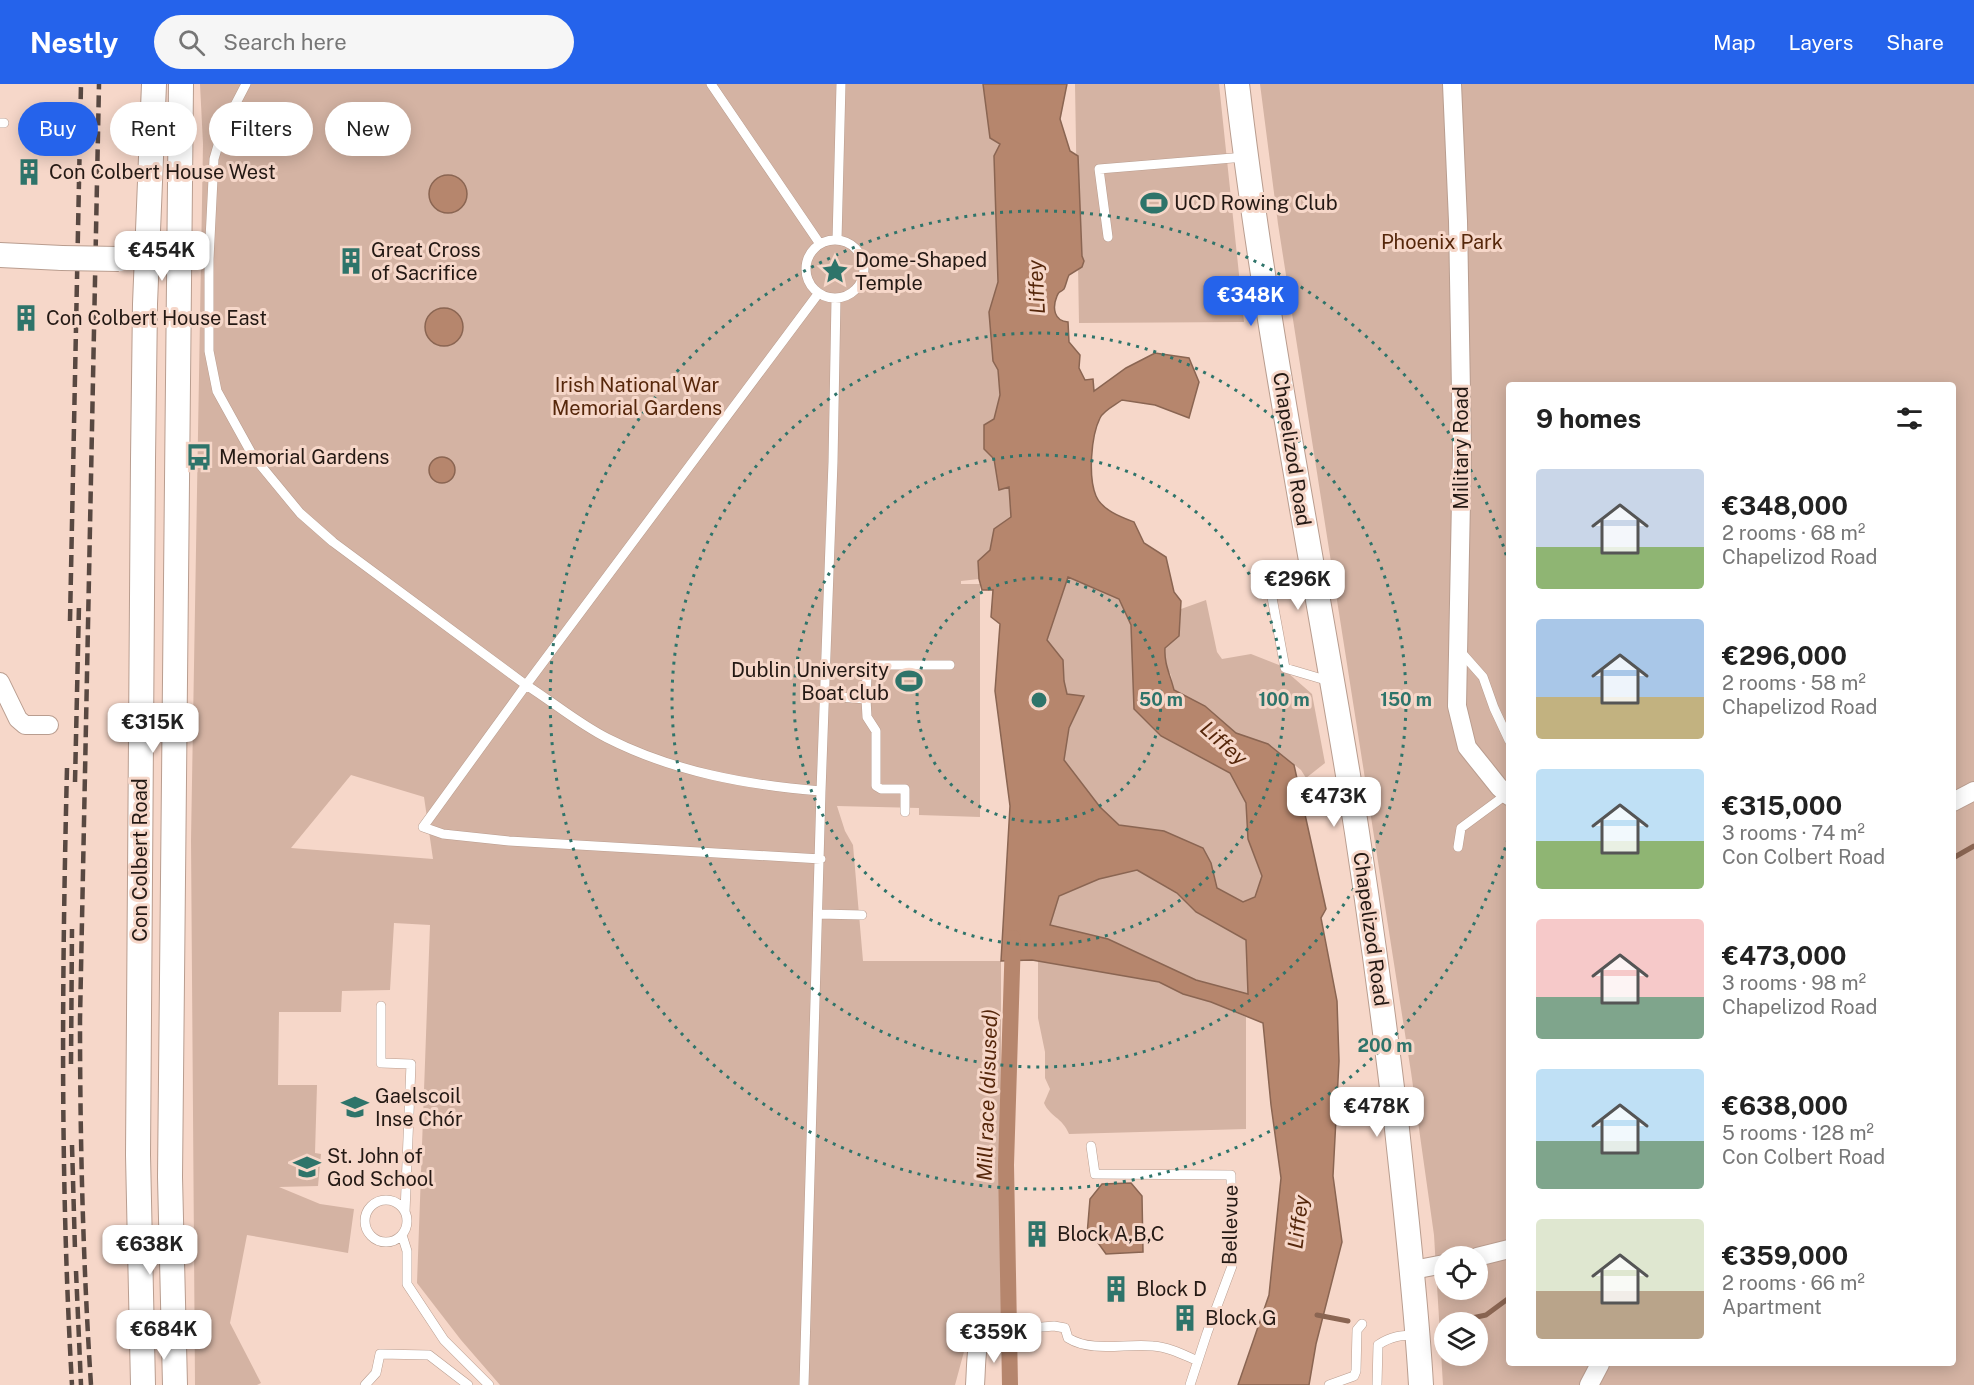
<!DOCTYPE html>
<meta charset="utf-8">
<style>
:root{--surface:#fff;--page:#f6f6f6;--text:#222;--muted:#767676;--accent:#2563eb}
body{margin:0;font-family:"Public Sans",sans-serif;background:var(--page);color:var(--text);height:100vh;display:flex;flex-direction:column;font-size:22px;white-space:nowrap}
*{box-sizing:border-box;margin:0}
p{font-size:20px;color:var(--muted)}
.icon{flex:none;width:33px;height:33px;fill:none;stroke:currentColor;stroke-width:2;stroke-linecap:round;stroke-linejoin:round}
.map{position:relative;flex:1;overflow:hidden}
.sheet{position:absolute;left:1506px;top:298px;width:450px;height:984px;display:flex;flex-direction:column;background:var(--surface);border-radius:6px;box-shadow:0 3px 15px #0003}
.sheet>*{flex:none}
.hud{position:absolute;left:18px;top:18px;width:570px;height:54px;display:flex;gap:12px}
.buttons{position:absolute;left:1434px;top:1162px;display:grid;gap:12px}
.buttons a{display:grid;place-items:center;width:54px;height:54px;border-radius:50%;background:var(--surface);box-shadow:0 3px 15px #0003;font-size:30px}
.price{position:absolute;translate:-50% -51px;padding:0 14px;border-radius:12px;background:#fff;color:#222;font-size:20px;line-height:39px;filter:drop-shadow(0 2px 3px #0008)}
.price::after{content:'';position:absolute;left:50%;top:36px;width:18px;height:14px;margin-left:-9px;background:inherit;clip-path:polygon(0 0,100% 0,50% 100%)}
.price.active{background:var(--accent);color:#fff}
ul{padding:0;list-style:none}
li{display:flex;align-items:center;gap:18px;height:150px;padding:0 30px}
li span{display:grid;place-items:center;flex:none;width:168px;height:120px;border-radius:6px;color:#555}
li>.icon{margin-inline-start:auto}
span .icon{width:72px;height:72px;fill:#fffc;stroke-width:1}
li b{font-size:26px}
h2{display:flex;justify-content:space-between;align-items:center;height:72px;padding:0 30px;font-size:26px}
.pill{padding:0 21px;border-radius:27px;background:var(--surface);box-shadow:0 3px 15px #0003;font-size:21px;line-height:54px}
.pill.active{background:var(--accent);color:#fff}
header{display:flex;align-items:center;gap:36px;box-sizing:border-box;height:84px;padding:0 30px;background:var(--accent);color:#fff}
header strong{font-size:28px}
nav{display:flex;gap:33px;margin-inline-start:auto;font-size:21px}
.search{width:420px;height:54px;background:var(--page);display:flex;align-items:center;gap:15px;box-sizing:border-box;padding:0 21px;border-radius:33px;color:var(--muted);font-size:22px}
.map>svg:first-child{display:block}
.green{fill:#d4b3a3;fill-rule:evenodd}
.water{fill:#b6866d;stroke:#8a6552;stroke-width:1.5;fill-rule:evenodd}
.lines{fill:none;stroke-linecap:round;stroke-linejoin:round}
.stream{stroke:#8a6552;stroke-width:5}
.canal{stroke:#b6866d;stroke-width:16}
.lane-casing{stroke:#b99d8f;stroke-width:10}
.street-casing{stroke:#b99d8f;stroke-width:20}
.secondary-casing{stroke:#b99d8f;stroke-width:26}
.lane{stroke:#fff;stroke-width:9}
.street{stroke:#fff;stroke-width:18}
.secondary{stroke:#fff;stroke-width:24}
.rail{stroke:#584841;stroke-width:4.5;stroke-dasharray:12 6;stroke-linecap:butt}
.secondary-bridge-casing{stroke:#b99d8f;stroke-width:26;stroke-linecap:butt}
.secondary-bridge{stroke:#fff;stroke-width:24}
.ring{fill:none;stroke:#2e746a;stroke-width:3;stroke-dasharray:3 6}
.labels{text-anchor:middle;dominant-baseline:central;stroke-width:6;stroke-linejoin:round;paint-order:stroke}
.poi-label{font-size:20px;fill:#241914;stroke:#f6d7c9;text-anchor:start}
.park-label{font-size:20px;fill:#56270b;stroke:#f6d7c9}
.street-label{font-size:20px;fill:#241914;stroke:#f6d7c9}
.water-label{font-size:21px;font-style:italic;fill:#56270b;stroke:#f6d7c9}
.centre{fill:#2e746a;stroke:#f6d7c9;stroke-width:3}
.ring-label{font-size:18px;text-anchor:middle;font-weight:bold;fill:#2e746a;stroke:#f6d7c9;stroke-width:6;stroke-linejoin:round;paint-order:stroke}
</style>
<header>
<strong>Nestly</strong>
<div class="search"><svg class="icon" aria-label="search" viewBox="0 0 24 24"><circle cx="10" cy="10" r="6"/><path d="M15 15l6 6"/></svg>Search here</div>
<nav><a>Map</a><a>Layers</a><a>Share</a></nav>
</header>
<div class="map">
<svg width="1974" height="1301" viewBox="0 0 1974 1301">
<rect width="100%" height="100%" fill="#f6d7c9"/>
<path class="green" d="M200,0H983L990,54L1000,60L994,72L998,198L989,228L993,277L998,286L1000,311L994,335V375L999,406L1009,403L1011,434L994,445L990,467L978,477L979,495L961,497V500H980V733L919,731V724L837,722L845,747L853,761L863,877H1001V1230L969,1249L955,1301H500L461,1256L417,1199L430,841L394,839L390,906L342,907L341,928H279L278,1001H317L315,1069L321,1070L318,1102L279,1103L320,1120L354,1125L348,1169L247,1151L230,1239L261,1299L257,1301H195L191,756L203,60ZM351,691L424,713L433,775L291,764Z
M1075,0H1219L1244,238L1079,239Z
M1260,0H1974V1301H1443L1434,1151L1411,988L1278,140ZM1509,302H1953V1280H1509ZM1444,1173H1478V1206H1444ZM1444,1239H1478V1272H1444Z
M1067,493L1119,515L1131,541L1134,625L1161,652L1230,689L1246,719L1248,755L1262,793L1255,813L1243,819L1217,804L1211,779L1164,747L1119,741L1100,723L1064,676L1069,644L1084,612L1067,610L1064,597L1063,576L1047,557Z
M1206,516L1217,568L1222,575L1251,570L1279,581L1312,610L1325,679L1306,694L1301,686L1268,660L1236,649L1205,622L1173,606L1171,591L1164,579L1165,564L1179,550L1181,525Z
M1137,786L1177,809L1196,828L1246,856L1248,910L1196,896L1108,855L1050,841L1059,812L1099,795Z
M1038,877L1159,898L1183,910L1211,918L1246,933V1045L1069,1050C1062,1033 1050,1033 1044,1019L1050,1005L1045,994V968L1038,934Z"/>
<path class="water" d="M983,0H1067L1060,35L1070,67L1078,72L1082,172L1084,177L1082,183L1069,191C1067,195 1066,201 1064,205C1059,210 1060,205 1057,212C1052,224 1054,237 1068,238L1069,258L1080,271L1079,284L1085,296L1093,295L1094,307L1126,284L1155,269L1189,274L1199,298L1189,334L1155,321L1122,316C1115,321 1103,327 1100,334C1091,352 1088,393 1096,412C1102,426 1121,433 1134,438L1144,459L1166,473L1174,508L1181,517L1179,552L1165,564C1164,580 1170,590 1174,606L1205,622L1236,649L1268,660L1294,681L1326,825L1321,834L1337,917L1339,977L1333,1092L1342,1158L1316,1260L1309,1301H1238L1269,1211L1281,1094L1271,1021L1263,939L1211,918L1183,910L1159,898L1032,876L1001,877L1010,722L995,607L1000,540L991,533L993,506H982L979,495L978,477L990,466L994,445L1011,433L1009,403L999,406L994,375L984,365V341L994,335L1000,311L998,286L993,277L989,228L998,198L994,72L1000,60L990,54ZM1068,493L1119,515L1131,541L1134,625L1161,652L1230,689L1246,719L1248,755L1262,792L1255,813L1243,818L1217,804L1211,779L1203,764L1164,747L1119,741L1100,723L1064,676L1069,644L1084,612L1067,610L1064,597L1063,576L1047,556ZM1137,786L1177,809L1196,828L1246,856L1248,910L1196,896L1108,855L1050,841L1059,812L1099,795Z
M429 110a19 19 0 1 1 38 0a19 19 0 1 1-38 0Z
M425 243a19 19 0 1 1 38 0a19 19 0 1 1-38 0Z
M429 386a13 13 0 1 1 26 0a13 13 0 1 1-26 0Z
M1131,1099L1142,1112L1143,1168L1106,1170L1096,1156L1087,1151L1090,1115L1102,1100Z"/>
<g class="lines">
<path class="stream" d="M1953,774L1974,762
M1317,1231L1348,1237
M1458,1237L1486,1231L1509,1214"/>
<path class="canal" d="M1010,1301L1006,1081L1013,854"/>
<defs>
<path id="lane" d="M246,0L223,44L214,75L209,175V267L217,307L253,372L300,429L333,458L526,601L423,743L443,750L509,757L821,775
M711,0L820,160
M0,39H4
M1108,153L1099,85L1245,73
M806 185a29 29 0 1 1 58 0a29 29 0 1 1-58 0Z
M837,156L841,0
M818,210L526,601C553,618 579,640 607,654C674,688 747,701 821,707
M1266,481L1285,584L1329,597
M1460,567L1483,593L1494,624L1509,656
M825,612L866,615L867,633L876,647V702L881,705H905V728
M866,615L867,590L877,581H950
M1458,763L1461,744L1507,710
M819,830L862,831
M381,922V979L411,980L405,1128
M1091,1062L1095,1090L1231,1091L1232,1182L1207,1249L1190,1301
M365 1137a21 21 0 1 1 42 0a21 21 0 1 1-42 0Z
M402,1151L407,1167V1200L444,1256L489,1301
M1019,1245L1054,1242L1065,1244L1068,1254C1092,1269 1126,1259 1153,1262C1169,1263 1184,1271 1198,1277
M365,1301L376,1289L380,1270L429,1271L468,1301
M804,1301L821,707L833,378L836,215
M1329,1301L1354,1292L1356,1287L1357,1246L1362,1240
M1377,1301L1378,1261C1391,1252 1402,1251 1417,1251"/>
<path id="street" d="M1452,0L1458,137L1462,365L1457,622L1467,663L1499,703L1509,712
M0,598L18,635L25,641H49
M1953,718L1974,707
M1477,1173L1509,1165
M1413,1186L1444,1180
M975,1301C978,1259 971,1247 1019,1245
M1589,1301L1600,1280"/>
<path id="secondary" d="M1237,0C1264,232 1310,461 1348,691C1367,809 1383,927 1397,1045C1406,1130 1416,1215 1421,1301
M0,171L62,174
M143,1301L138,1071L143,375L145,220L154,0
M175,1301L170,1093L181,0"/>
</defs>
<use href="#lane" class="lane-casing"/>
<use href="#street" class="street-casing"/>
<use href="#secondary" class="secondary-casing"/>
<use href="#lane" class="lane"/>
<use href="#street" class="street"/>
<use href="#secondary" class="secondary"/>
<path class="rail" d="M70,537L81,0
M67,684C62,890 60,1095 72,1301
M75,698L79,521
M71,980L72,845
M72,1061L75,1166
M76,1187L81,1301
M91,1301C83,1179 80,1057 80,935L99,0"/>
<defs>
<path id="secondary-bridge" d="M62,174L119,175"/>
</defs>
<use href="#secondary-bridge" class="secondary-bridge-casing"/>
<use href="#secondary-bridge" class="secondary-bridge"/>
</g>
<g class="ring">
<circle cx="1039" cy="616" r="122"/>
<circle cx="1039" cy="616" r="245"/>
<circle cx="1039" cy="616" r="367"/>
<path d="M1508 755A489 489 0 1 1 1508 477"/>
</g>
<defs>
<symbol id="building-bare" viewBox="-9 -9 18 18"><path d="M-4-6H4V6H1V3H-1V6H-4ZM-2.5-4.3h1.7v1.8h-1.7ZM.8-4.3h1.7v1.8H.8ZM-2.5-1h1.7V.8h-1.7ZM.8-1h1.7V.8H.8Z" fill="#2e746a" stroke="#f6d7c9" stroke-width="2.5" paint-order="stroke"/></symbol>
<symbol id="stadium-bare" viewBox="-9 -9 18 18"><path d="M0-5a6.5 5 0 1 0 0 10a6.5 5 0 1 0 0-10ZM-3.5-1.8h7v3.6h-7Z" fill="#2e746a" stroke="#f6d7c9" stroke-width="2.5" paint-order="stroke"/></symbol>
<symbol id="sight-bare" viewBox="-9 -9 18 18"><path d="M0-6L1.8-2.2L6-1.7L2.9 1.2L3.7 5.4L0 3.3L-3.7 5.4L-2.9 1.2L-6-1.7L-1.8-2.2Z" fill="#2e746a" stroke="#f6d7c9" stroke-width="2.5" paint-order="stroke"/></symbol>
<symbol id="bus-bare" viewBox="-9 -9 18 18"><path d="M-5-6H5V4H4V6H2V4H-2V6H-4V4H-5ZM-3.5-4V0h7V-4ZM-3.5 1.2v1.5H-2V1.2ZM2 1.2v1.5H3.5V1.2Z" fill="#2e746a" stroke="#f6d7c9" stroke-width="2.5" paint-order="stroke"/></symbol>
<symbol id="school-bare" viewBox="-9 -9 18 18"><path d="M0-5L7-2L0 1L-7-2ZM-4 1L0 2.5L4 1V4Q0 6-4 4Z" fill="#2e746a" stroke="#f6d7c9" stroke-width="2.5" paint-order="stroke"/></symbol>
</defs>
<g fill-rule="evenodd">
<use href="#building-bare" x="10" y="69" width="38" height="38"/>
<use href="#stadium-bare" x="1135" y="100" width="38" height="38"/>
<use href="#building-bare" x="332" y="158" width="38" height="38"/>
<use href="#sight-bare" x="816" y="168" width="38" height="38"/>
<use href="#building-bare" x="7" y="215" width="38" height="38"/>
<use href="#bus-bare" x="180" y="354" width="38" height="38"/>
<use href="#stadium-bare" x="890" y="578" width="38" height="38"/>
<use href="#school-bare" x="336" y="1004" width="38" height="38"/>
<use href="#school-bare" x="288" y="1064" width="38" height="38"/>
<use href="#building-bare" x="1018" y="1131" width="38" height="38"/>
<use href="#building-bare" x="1097" y="1186" width="38" height="38"/>
<use href="#building-bare" x="1166" y="1215" width="38" height="38"/>
</g>
<g class="labels">
<g class="poi-label">
<text x="49" y="88">Con Colbert House West</text>
<text x="1174" y="119">UCD Rowing Club</text>
<text x="371" y="166">Great Cross<tspan x="371" dy="23">of Sacrifice</tspan></text>
<text x="855" y="176">Dome-Shaped<tspan x="855" dy="23">Temple</tspan></text>
<text x="46" y="234">Con Colbert House East</text>
<text x="219" y="373">Memorial Gardens</text>
<text x="889" y="586" text-anchor="end">Dublin University<tspan x="889" dy="23">Boat club</tspan></text>
<text x="375" y="1012">Gaelscoil<tspan x="375" dy="23">Inse Chór</tspan></text>
<text x="327" y="1072">St. John of<tspan x="327" dy="23">God School</tspan></text>
<text x="1057" y="1150">Block A,B,C</text>
<text x="1136" y="1205">Block D</text>
<text x="1205" y="1234">Block G</text>
</g>
<g class="park-label">
<text x="1442" y="158">Phoenix Park</text>
<text x="637" y="301">Irish National War<tspan x="637" dy="23">Memorial Gardens</tspan></text>
</g>
<g class="street-label">
<text transform="translate(1461 364) rotate(-90)">Military Road</text>
<text transform="translate(1292 365) rotate(81)">Chapelizod Road</text>
<text transform="translate(140 776) rotate(-90)">Con Colbert Road</text>
<text transform="translate(1371 845) rotate(82)">Chapelizod Road</text>
<text transform="translate(1230 1141) rotate(-89)">Bellevue</text>
</g>
<g class="water-label">
<text transform="translate(1036 203) rotate(-93)">Liffey</text>
<text transform="translate(1224 659) rotate(42)">Liffey</text>
<text transform="translate(987 1011) rotate(-88)">Mill race (disused)</text>
<text transform="translate(1298 1138) rotate(-83)">Liffey</text>
</g>
</g>
<circle cx="1039" cy="616" r="9" class="centre"/>
<g class="ring-label">
<text x="1161" y="622">50 m</text>
<text x="1284" y="622">100 m</text>
<text x="1406" y="622">150 m</text>
<text x="1385" y="968">200 m</text>
</g>
</svg>
<div class="buttons">
<a><svg class="icon" aria-label="locate" viewBox="0 0 24 24"><circle cx="12" cy="12" r="6"/><path d="M12 2v4M12 18v4M2 12h4M18 12h4"/></svg></a>
<a><svg class="icon" aria-label="layers" viewBox="0 0 24 24"><path d="M12 4l9 5-9 5-9-5zM3 14l9 5 9-5"/></svg></a>
</div>
<b class="price" style="left:162px;top:198px">€454K</b>
<b class="price active" style="left:1251px;top:243px">€348K</b>
<b class="price" style="left:1298px;top:527px">€296K</b>
<b class="price" style="left:153px;top:670px">€315K</b>
<b class="price" style="left:1334px;top:744px">€473K</b>
<b class="price" style="left:1377px;top:1054px">€478K</b>
<b class="price" style="left:150px;top:1192px">€638K</b>
<b class="price" style="left:164px;top:1277px">€684K</b>
<b class="price" style="left:994px;top:1280px">€359K</b>
<div class="hud">
<a class="pill active">Buy</a>
<a class="pill">Rent</a>
<a class="pill">Filters</a>
<a class="pill">New</a>
</div>
<section class="sheet">
<h2>9 homes<svg class="icon" aria-label="filters" viewBox="0 0 24 24"><path d="M4 7h16M4 17h16"/><circle cx="9" cy="7" r="2"/><circle cx="15" cy="17" r="2"/></svg></h2>
<ul>
<li><span style="background:linear-gradient(#c9d6e8 65%,#8fb573 0)"><svg class="icon" aria-label="home" viewBox="0 0 24 24"><path d="M3 11l9-7 9 7M6 9v11h12V9"/></svg></span><div><b>€348,000</b><p>2 rooms · 68 m²</p><p>Chapelizod Road</p></div></li>
<li><span style="background:linear-gradient(#a9c7e8 65%,#c2b280 0)"><svg class="icon" aria-label="home" viewBox="0 0 24 24"><path d="M3 11l9-7 9 7M6 9v11h12V9"/></svg></span><div><b>€296,000</b><p>2 rooms · 58 m²</p><p>Chapelizod Road</p></div></li>
<li><span style="background:linear-gradient(#bfe0f5 60%,#8fb573 0)"><svg class="icon" aria-label="home" viewBox="0 0 24 24"><path d="M3 11l9-7 9 7M6 9v11h12V9"/></svg></span><div><b>€315,000</b><p>3 rooms · 74 m²</p><p>Con Colbert Road</p></div></li>
<li><span style="background:linear-gradient(#f6c9c9 65%,#7fa58c 0)"><svg class="icon" aria-label="home" viewBox="0 0 24 24"><path d="M3 11l9-7 9 7M6 9v11h12V9"/></svg></span><div><b>€473,000</b><p>3 rooms · 98 m²</p><p>Chapelizod Road</p></div></li>
<li><span style="background:linear-gradient(#bfe0f5 60%,#7fa58c 0)"><svg class="icon" aria-label="home" viewBox="0 0 24 24"><path d="M3 11l9-7 9 7M6 9v11h12V9"/></svg></span><div><b>€638,000</b><p>5 rooms · 128 m²</p><p>Con Colbert Road</p></div></li>
<li><span style="background:linear-gradient(#dfe7d0 60%,#b9a48a 0)"><svg class="icon" aria-label="home" viewBox="0 0 24 24"><path d="M3 11l9-7 9 7M6 9v11h12V9"/></svg></span><div><b>€359,000</b><p>2 rooms · 66 m²</p><p>Apartment</p></div></li>
</ul>
</section>
</div>
